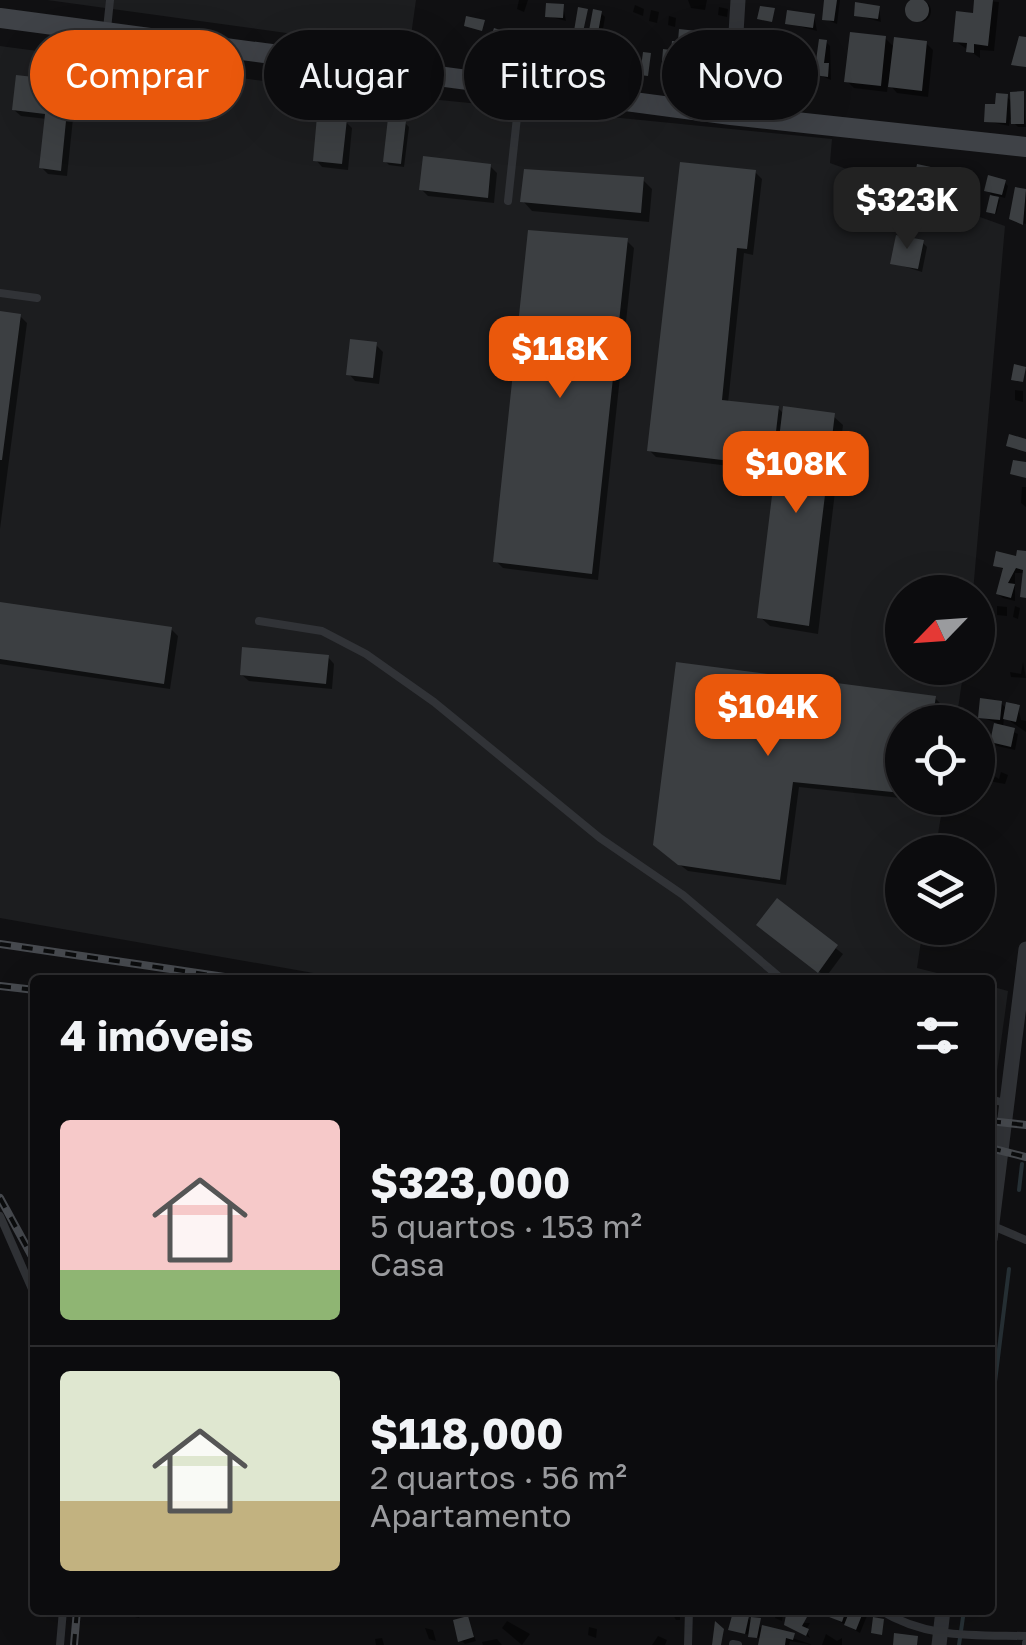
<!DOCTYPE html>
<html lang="pt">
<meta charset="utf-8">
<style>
:root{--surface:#0c0c0e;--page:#1a1a1c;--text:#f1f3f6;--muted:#9a9b9e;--line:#2c2c2e;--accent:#ea580c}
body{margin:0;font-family:"Golos Text",sans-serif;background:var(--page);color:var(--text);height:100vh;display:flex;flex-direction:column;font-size:38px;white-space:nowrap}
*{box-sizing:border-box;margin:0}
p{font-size:32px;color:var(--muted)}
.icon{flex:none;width:55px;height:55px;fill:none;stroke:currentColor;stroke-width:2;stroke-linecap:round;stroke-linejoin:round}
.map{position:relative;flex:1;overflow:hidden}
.drawer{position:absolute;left:30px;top:975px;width:965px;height:640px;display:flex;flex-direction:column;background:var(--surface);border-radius:10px;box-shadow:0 10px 40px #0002,0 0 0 2px var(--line)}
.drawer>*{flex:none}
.guide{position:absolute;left:30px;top:30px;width:968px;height:90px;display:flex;gap:20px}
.needle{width:65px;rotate:245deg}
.tools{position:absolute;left:885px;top:575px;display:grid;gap:20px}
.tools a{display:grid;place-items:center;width:110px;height:110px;border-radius:50%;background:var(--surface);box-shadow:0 10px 40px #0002,0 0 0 2px var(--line);font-size:50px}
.price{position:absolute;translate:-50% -85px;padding:0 22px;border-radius:20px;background:var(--accent);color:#fff;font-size:32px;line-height:65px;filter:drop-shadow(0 2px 5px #0008)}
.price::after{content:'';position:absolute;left:50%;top:60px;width:30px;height:22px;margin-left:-15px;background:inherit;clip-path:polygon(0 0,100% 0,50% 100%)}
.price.active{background:#222;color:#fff}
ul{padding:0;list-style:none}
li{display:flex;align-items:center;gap:30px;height:250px;padding:0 30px}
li+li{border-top:2px solid var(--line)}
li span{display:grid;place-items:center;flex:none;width:280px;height:200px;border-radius:10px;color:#555}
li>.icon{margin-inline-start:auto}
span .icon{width:120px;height:120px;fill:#fffc;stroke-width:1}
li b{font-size:42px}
h2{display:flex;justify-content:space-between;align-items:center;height:120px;padding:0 30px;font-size:42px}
.pill{padding:0 35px;border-radius:45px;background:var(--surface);box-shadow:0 10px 40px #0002,0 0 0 2px var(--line);font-size:35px;line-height:90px}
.pill.active{background:var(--accent);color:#fff}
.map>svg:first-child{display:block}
.built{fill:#1c1d1f}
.shadow{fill:#0007}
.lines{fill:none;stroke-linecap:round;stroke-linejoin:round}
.stream{stroke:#273136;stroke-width:4}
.building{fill:#3c3f42}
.lane{stroke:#313337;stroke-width:8}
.street{stroke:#313337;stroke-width:15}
.secondary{stroke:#3f4247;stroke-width:20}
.rail-casing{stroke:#46494e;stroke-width:8}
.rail{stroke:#0b0c0d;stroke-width:4;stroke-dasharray:11;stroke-linecap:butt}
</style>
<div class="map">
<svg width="1026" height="1645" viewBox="0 0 1026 1645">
<rect width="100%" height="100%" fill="#101012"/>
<path class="built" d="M47,0H416L409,50Z
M0,46L309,87L832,139L830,163L1005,226L973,592H902V668H964L956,722H902V798H944L935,852H902V928H923L917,968L965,980H353L0,918Z
M990,986L1008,991L994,1093L990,1092Z"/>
<path class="shadow" d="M519,0H528L524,12L517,9Z
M688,0H707L705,10L691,8Z
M827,0H840L837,24L825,19Z
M976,0L999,2L994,51L980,50V58L955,41L975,15Z
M909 11a11 11 0 1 1 22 0a11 11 0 1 1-22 0Z
M635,5L644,9L643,16L633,12Z
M563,6L566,21L548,16Z
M719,7L728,9L727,17L718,15Z
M879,8L881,22L856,15Z
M651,10L659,12L657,23L649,21Z
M601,13L605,17L601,41L590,35Z
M669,16L676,18L675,27L668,25Z
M814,16L817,31L787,23Z
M615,32L623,35L621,44L614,42Z
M696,33L702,40L698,83L670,80L663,73L673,53Z
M754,33L767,35L774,42L768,48L773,55L752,46Z
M517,38L519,50L510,47L508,53L491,45Z
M571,38L581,41V46L571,43Z
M885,38L895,48L926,43L933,50L928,97L897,93L888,83L887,92L854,88L847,81Z
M826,42L830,46L831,80L817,74Z
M720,44L724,48L721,63L711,61L707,57Z
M585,52L589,66L569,62Z
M634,55L639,59V78L622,71Z
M755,77L762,83L760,96L747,88Z
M69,84L76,90L67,176L48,174L41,167L47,119L21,116L14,110Z
M1023,94L1026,127H1018L1010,119L1009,126L986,121L1006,96L1013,103Z
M346,122L352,128L348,170L322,167L316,160Z
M405,123L409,127L404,167L389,165L385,161Z
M490,166L497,173L494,203L428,196L421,189Z
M930,169L934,173L930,196L918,194L914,190Z
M948,170L951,191L942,190L938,186Z
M755,172L762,179L753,255L744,253L728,403L778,408L785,415L833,416L843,425L818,634L770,626L760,617L778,472L656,457L649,450Z
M643,180L652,189L649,222L532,211L523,201Z
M1004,182L1008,186L1005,198L994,195L1000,200L996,214L990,212L992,195L987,190Z
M1017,190L1026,192V224L1016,222Z
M880,202L883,211L902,219L900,225L872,214Z
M627,241L634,248L598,580L503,568L496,561Z
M923,243L927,247L922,272L893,263Z
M0,313L20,316L27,323L0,529Z
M376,345L383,352L379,384L355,381L349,374Z
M1015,390L1023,391V402L1015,400Z
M1022,487H1026V507L1021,503Z
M1026,555V598L1022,596L1025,573H1015V601L1003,598L998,594L1005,570L995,565Z
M0,604L171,629L178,636L170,689L0,664Z
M997,606L1007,607V616L997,615Z
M1015,606L1020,608L1018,619L1013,617Z
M328,657L334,664L332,689L249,681L242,675Z
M1023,662L1026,678L1011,677L1010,672L1021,674Z
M935,698L942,705L939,722H902V798L928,801L799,787L786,885L688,871L663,852Z
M1001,703L1007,709L1018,707L1021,720L1026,721V732L1004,717L1003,728L1018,734L1015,750L997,746L993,742L997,723L981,717Z
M978,756L988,761L987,771L999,779L1001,772L1008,775L1005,784L978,779Z
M777,902L843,954L826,977L766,932Z
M140,1610L139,1618L117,1612V1610Z
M680,1610V1620H676L670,1610Z
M777,1610H795L802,1623H810L806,1630L810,1638L786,1624L790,1611L784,1610L782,1621L775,1618Z
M819,1610H868L869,1611L860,1633Z
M748,1618L753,1623L759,1620L760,1627L813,1645L790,1641L789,1645H760L762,1639L731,1629Z
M467,1619L476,1641L465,1644L461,1640Z
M507,1621L530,1634L522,1645L502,1628Z
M589,1627L597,1629L596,1638L588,1635Z
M425,1628L433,1630L436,1641L429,1639Z
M826,1634L837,1641L842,1638V1645H822Z
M658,1636L667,1640L665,1645H652Z
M375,1639L382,1638L384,1645H376Z
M497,1639L502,1645H483L482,1642Z"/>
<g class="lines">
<path class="stream" d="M1019,1190L1022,1164
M990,1422L1009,1269
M959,1645L964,1610"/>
</g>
<path class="building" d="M905 10a12 12 0 1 1 24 0a12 12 0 1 1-24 0Z
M824,0H837L834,21L822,20Z
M974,0H993L988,46L974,44V53L966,52L967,43L953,42L956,11L973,13Z
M855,2L880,6L878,19L854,16Z
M546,3L564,4L563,18L545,17Z
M760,6L775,8L772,22L757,19Z
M578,7L588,9L583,32L574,31Z
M593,9L602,11L597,38L588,36Z
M787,10L815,14L813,28L785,24Z
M466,16L485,20L482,31L464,26Z
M494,28L518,36L515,47L506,45L504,51L488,46Z
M679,29L697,31L692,77L661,74L663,49L671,50L672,41H678Z
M752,30L768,32L767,41L759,40L758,48L749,47Z
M850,32L886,36L881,86L844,82Z
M1019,36L1026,37V67L1011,65Z
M894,37L927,41L922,91L888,87Z
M542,38L556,41L553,56L539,52Z
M707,39L721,42L718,60L704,58Z
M819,39L827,40L824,63H829L828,77L814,75Z
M597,45L608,47L603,68L593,66Z
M567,49L586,50V63H567Z
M629,51L635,52L636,75L620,72L622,57L628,58Z
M643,52L651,53L648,76L640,75Z
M747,73L757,74L754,90L744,89Z
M16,75L70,81L61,171L39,168L45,114L12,110Z
M1024,91V124H1011L1010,92Z
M996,93L1008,94L1006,123L984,122L985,104H995Z
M317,116L347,119L342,164L313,161Z
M388,118L406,121L401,164L383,162Z
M423,156L491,164L488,198L419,190Z
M680,162L756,170L747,249L737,248L722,400L779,406L772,466L647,451Z
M917,164L931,167L926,193L912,191Z
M937,167H949L948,188L936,187Z
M524,169L644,177L641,213L520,202Z
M988,175L1006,180L1002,195L984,191Z
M1015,187L1026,189L1023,225L1009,219Z
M990,195L999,197L995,214L986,212Z
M874,197L882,200L879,207L899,213L896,222L869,215Z
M528,230L628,238L592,574L493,562Z
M896,235L924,240L918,269L890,264Z
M0,311L21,314L2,460H0Z
M350,339L377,342L373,378L346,375Z
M1014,364L1026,367L1023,382L1011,380Z
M783,406L835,413L809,626L757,618Z
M1009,434L1026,439V452L1006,446Z
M1013,460L1026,462V478L1010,474Z
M1017,550L1026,551V598L1020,597L1023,570L1016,568L1008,583L1015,584L1011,598L996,594L1003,568L993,566L996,551L1016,556Z
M0,602L172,627L164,684L0,659Z
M242,647L329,655L326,684L240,675Z
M676,662L936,696L932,722H902V793L793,782L780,880L678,865L653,845Z
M980,698L1002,701L1000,720L978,718Z
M1006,702L1020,705L1016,722L1003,719Z
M994,723L1015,728L1011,747L990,742Z
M978,753L986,755L984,768L992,769V776L984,775V779L978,778Z
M777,898L838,945L818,973L756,925Z
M787,1610L807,1617L802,1626L809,1629L806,1636L784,1625Z
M811,1610H846L842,1622Z
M850,1610H864L856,1630L844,1625Z
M733,1612L749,1616L745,1634L728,1630Z
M468,1616L474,1637L458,1642L453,1620Z
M751,1617L761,1618L757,1638L748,1637Z
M873,1617L884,1619L882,1635L871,1633Z
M715,1621L724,1629L721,1645H712Z
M762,1625L795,1633L793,1640L786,1638L785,1645H758Z
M894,1633L918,1636L917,1645H893Z"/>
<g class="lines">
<path class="lane" d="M107,29L110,0
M508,201L520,89
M0,293L37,298
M259,621L322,631L366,654L434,702L600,838L683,895L783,980
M990,1099L1005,1103
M0,1216L35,1296
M993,1226L1026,1240
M880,1610C927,1639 973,1635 1026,1636
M733,1644L738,1645
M60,1645L63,1610
M688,1645L689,1610
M1026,1645V1643"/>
<path class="street" d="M731,115L738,0
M990,1239L1026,949
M939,1645L943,1610"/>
<path class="secondary" d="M0,18L731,115L1026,147"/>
<defs>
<path id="rail" d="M0,944L245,980
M0,986L35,990
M990,1121L1026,1125
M990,1148L1026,1157
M0,1198L35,1262
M74,1645L77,1610"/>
</defs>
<use href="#rail" class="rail-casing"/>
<use href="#rail" class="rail"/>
</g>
</svg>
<div class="tools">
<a><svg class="needle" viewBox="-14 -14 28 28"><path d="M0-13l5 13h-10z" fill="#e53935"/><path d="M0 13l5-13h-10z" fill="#9a9b9e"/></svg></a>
<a><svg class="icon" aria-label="locate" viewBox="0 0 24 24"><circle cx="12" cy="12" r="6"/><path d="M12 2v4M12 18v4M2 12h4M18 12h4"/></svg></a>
<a><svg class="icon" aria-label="layers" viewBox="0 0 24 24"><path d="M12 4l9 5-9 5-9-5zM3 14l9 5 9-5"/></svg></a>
</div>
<b class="price active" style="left:907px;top:252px">$323K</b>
<b class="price" style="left:560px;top:401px">$118K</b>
<b class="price" style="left:796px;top:516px">$108K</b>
<b class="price" style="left:768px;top:759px">$104K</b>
<div class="guide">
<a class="pill active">Comprar</a>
<a class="pill">Alugar</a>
<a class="pill">Filtros</a>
<a class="pill">Novo</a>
</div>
<section class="drawer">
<h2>4 imóveis<svg class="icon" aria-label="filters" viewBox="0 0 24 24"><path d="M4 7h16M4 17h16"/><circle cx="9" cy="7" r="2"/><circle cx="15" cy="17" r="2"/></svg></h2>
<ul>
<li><span style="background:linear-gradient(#f6c9c9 75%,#8fb573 0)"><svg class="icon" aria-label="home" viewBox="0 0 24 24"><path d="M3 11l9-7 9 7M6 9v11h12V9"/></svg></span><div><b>$323,000</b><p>5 quartos · 153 m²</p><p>Casa</p></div></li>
<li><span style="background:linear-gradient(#dfe7d0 65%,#c2b280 0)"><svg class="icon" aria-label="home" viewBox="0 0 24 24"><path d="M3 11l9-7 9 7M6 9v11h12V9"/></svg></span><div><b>$118,000</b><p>2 quartos · 56 m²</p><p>Apartamento</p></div></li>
</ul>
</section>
</div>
